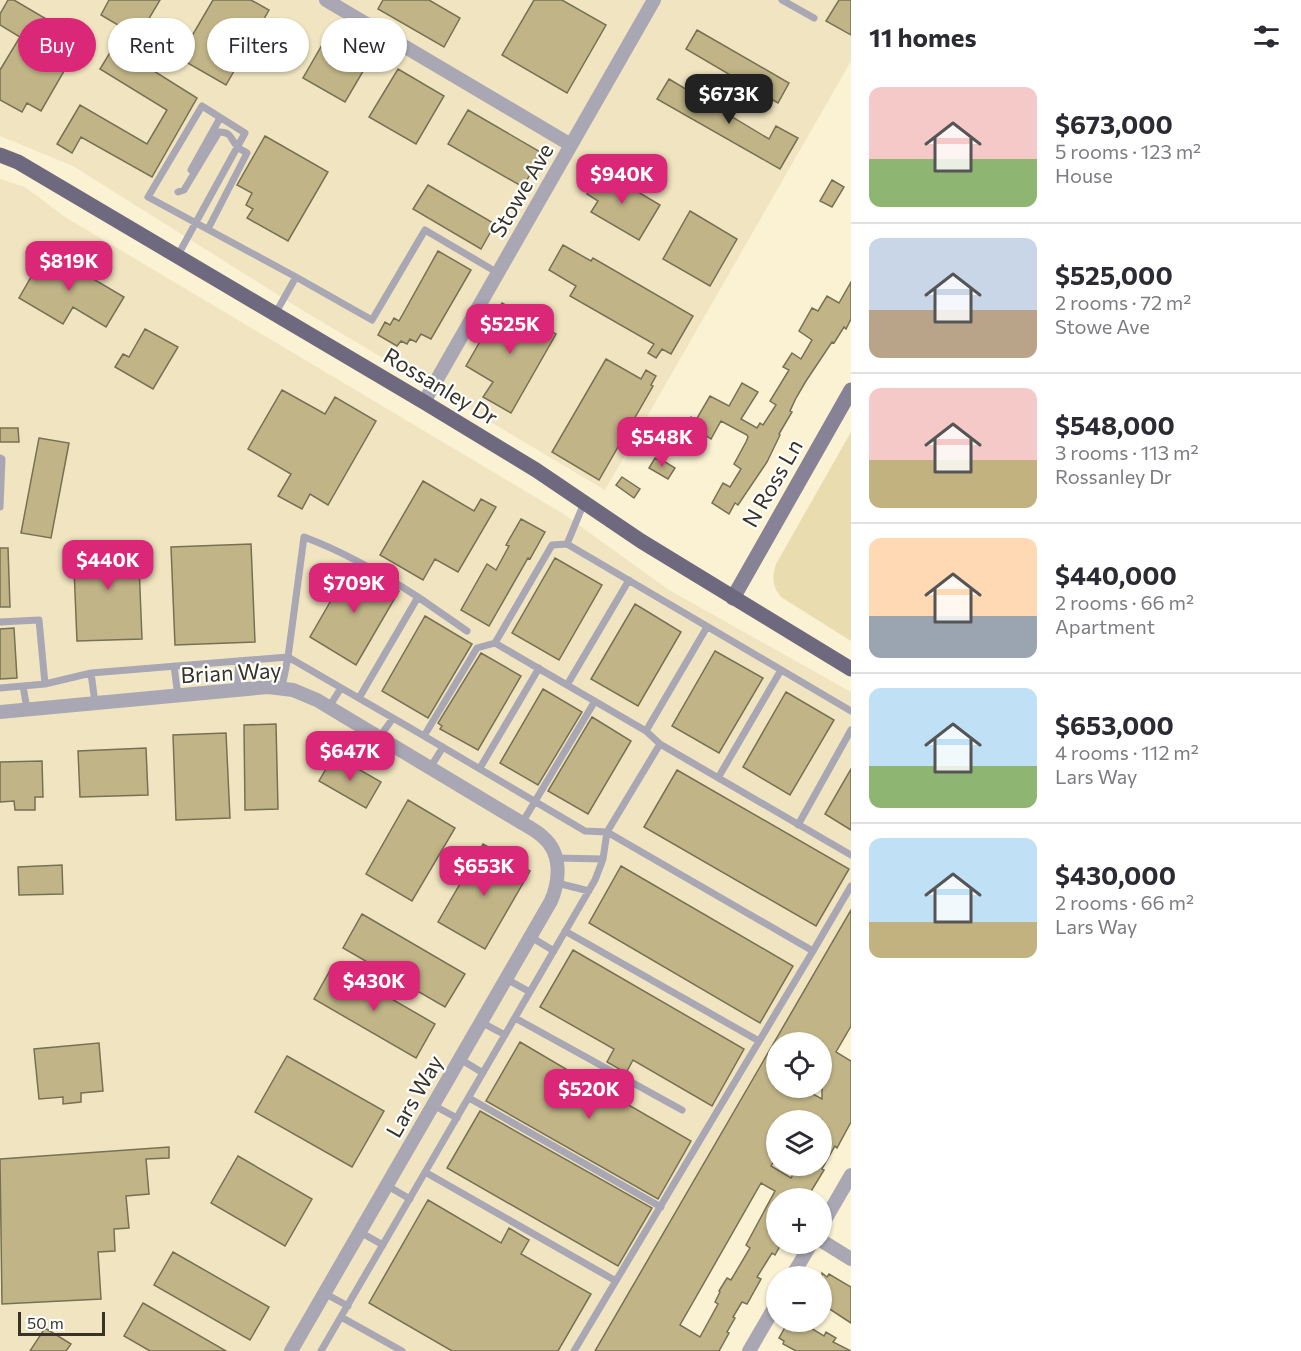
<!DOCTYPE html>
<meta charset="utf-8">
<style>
:root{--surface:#fff;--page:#f7f7f7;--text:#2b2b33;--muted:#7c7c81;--line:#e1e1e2;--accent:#db2777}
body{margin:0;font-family:Commissioner,sans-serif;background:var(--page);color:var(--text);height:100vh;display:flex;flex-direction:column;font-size:22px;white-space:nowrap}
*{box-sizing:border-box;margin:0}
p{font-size:20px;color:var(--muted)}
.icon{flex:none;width:33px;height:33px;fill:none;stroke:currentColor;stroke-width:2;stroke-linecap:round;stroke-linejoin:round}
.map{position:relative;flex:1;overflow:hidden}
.drawer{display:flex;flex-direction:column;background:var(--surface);width:450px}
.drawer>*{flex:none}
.banner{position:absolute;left:18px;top:18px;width:570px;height:54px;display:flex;gap:12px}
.buttons{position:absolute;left:766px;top:1032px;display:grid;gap:12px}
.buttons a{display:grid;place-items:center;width:66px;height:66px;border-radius:50%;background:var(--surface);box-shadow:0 2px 4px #0004;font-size:30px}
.scale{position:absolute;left:18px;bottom:15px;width:87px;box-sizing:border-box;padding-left:6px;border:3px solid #373327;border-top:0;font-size:16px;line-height:21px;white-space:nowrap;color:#373327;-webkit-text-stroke:4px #fff;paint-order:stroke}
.price{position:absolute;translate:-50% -51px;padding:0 14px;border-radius:12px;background:var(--accent);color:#fff;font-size:20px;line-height:39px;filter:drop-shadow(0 2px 3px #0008)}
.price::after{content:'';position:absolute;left:50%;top:36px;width:18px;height:14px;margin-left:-9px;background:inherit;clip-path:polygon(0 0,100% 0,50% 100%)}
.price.current{background:#222;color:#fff}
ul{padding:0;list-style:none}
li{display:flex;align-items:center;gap:18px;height:150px;padding:0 18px}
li+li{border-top:2px solid var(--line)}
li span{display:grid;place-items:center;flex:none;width:168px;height:120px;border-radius:12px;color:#555}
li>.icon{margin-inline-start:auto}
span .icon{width:72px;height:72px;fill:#fffc;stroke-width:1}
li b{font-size:26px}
h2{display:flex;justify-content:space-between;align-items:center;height:72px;padding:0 18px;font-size:26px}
.chip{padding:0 21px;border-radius:27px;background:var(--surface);box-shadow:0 2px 4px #0004;font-size:21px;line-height:54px}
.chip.current{background:var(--accent);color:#fff}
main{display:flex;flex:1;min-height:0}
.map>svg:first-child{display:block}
.built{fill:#f0e5c0}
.green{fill:#e9ddaf}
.building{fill:#c1b587;stroke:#777054;stroke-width:1.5;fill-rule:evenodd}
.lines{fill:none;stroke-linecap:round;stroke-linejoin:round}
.lane{stroke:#a9a7b3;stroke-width:7}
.street{stroke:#a9a7b3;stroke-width:14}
.secondary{stroke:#878295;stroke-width:15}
.primary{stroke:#6e697f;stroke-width:15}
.labels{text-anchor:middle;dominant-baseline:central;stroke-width:4.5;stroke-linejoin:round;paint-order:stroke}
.street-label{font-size:22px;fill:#373327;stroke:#fff}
</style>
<main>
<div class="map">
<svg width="851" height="1351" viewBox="0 0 851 1351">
<rect width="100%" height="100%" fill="#faf2d3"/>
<path class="built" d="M0,0H851V61L605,490L302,310L73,166L0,136Z
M0,179L25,187L65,217L562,513L669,590L851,692V1022L822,1042H777V1088H813L794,1120H777L662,1351H0Z"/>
<path class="green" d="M851,432V641L781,597C772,586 772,577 776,564Z"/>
<path class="building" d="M8,0H14L82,40L41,111L27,103L22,112L0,100V70L20,37L0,25V14Z
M109,0H160L138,37L101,15Z
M213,0H251L269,10L226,85L179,58Z
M383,0H429L460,18L444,47L378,9Z
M534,0H562L606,25L567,93L502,55Z
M839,0H851V35L826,21Z
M333,26L375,51L345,102L303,78Z
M697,30L789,83L778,103L686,49Z
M114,46L197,98L152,177L81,137L72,153L57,144L80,105L147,144L167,110L100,69Z
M398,69L444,96L416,144L369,117Z
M669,79L769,139L776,126L798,138L780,169L657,99Z
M468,110L542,153L523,187L448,144Z
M265,136L328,172L288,241L247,218L253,209L246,205L252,193L237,185Z
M601,170L660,205L639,240L591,212L598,201L587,194Z
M832,180L844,187L832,207L820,201Z
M428,185L495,224L481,249L413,209Z
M690,211L737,239L710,286L663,259Z
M563,245L591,261L593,258L693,316L671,354L662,349L656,358L648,353L654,344L570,296L576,286L549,270Z
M46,251L124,297L106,327L73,307L63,324L19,298Z
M438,251L471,270L431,339L421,334L416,342L410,339L407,344L401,341L397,346L378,335L385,322L390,325L394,318L399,321Z
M851,282V319L846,329L844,327L834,343L832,342L806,381L796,398L790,411L792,412L779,434L780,435L767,462L738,505L735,503L729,514L712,503L723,483L730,487L741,469L734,464L746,442L748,437L747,435L721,421L711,439L700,432L688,452L670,442L676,432L681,435L691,417L696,420L710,396L729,406L742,383L758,392L741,419L757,428L760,423L763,425L776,405L770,401L789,370L783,367L792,353L801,359L812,340L799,331L812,308L818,311L827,296L839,303Z
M502,303L556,334L511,413L483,397L493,382L466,366Z
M145,329L178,347L153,389L115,367L123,354L129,357Z
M606,359L641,379L646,370L656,376L651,385L653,386L599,480L552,452Z
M282,390L325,414L335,397L376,421L328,505L310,494L302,509L278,496L291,474L248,449Z
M0,428H18L19,442H0Z
M39,438L69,443L51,538L21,533Z
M655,458L661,462L662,460L675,468L668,479L649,468Z
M622,477L640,489L634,498L616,485Z
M423,481L474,511L481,499L496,507L458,572L435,559L423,580L380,555Z
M521,519L545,532L530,559L528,558L489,626L461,610L487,564L496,570L509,546L506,545Z
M138,541L142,639L77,641L73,544Z
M251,544L255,642L175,645L171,547Z
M0,548H8L10,607H0Z
M555,558L602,585L559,660L512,633Z
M352,564L399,591L356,665L310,637Z
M635,604L681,632L638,706L591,679Z
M425,616L472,644L428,718L382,691Z
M14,628L17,678L0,679V629Z
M715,651L763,678L719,753L672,726Z
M481,653L521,676L478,750L440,729L442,726L438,723Z
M543,689L582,712L538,785L500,763Z
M786,692L834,720L790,795L743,767Z
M592,717L631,741L588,814L548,791Z
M276,724L278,809L245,810L244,725Z
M226,733L230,818L176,820L173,735Z
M146,748L148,795L80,797L78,751Z
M334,755L381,782L366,808L319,781Z
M42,761L43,797H35V810H15L14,801L0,802V762Z
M851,769V830L825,814Z
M677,770L849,869L816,926L644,827Z
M408,800L455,828L412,901L366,874Z
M483,844L530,871L485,949L438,922Z
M62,865L63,894L19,895L18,867Z
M621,866L793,966L760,1023L589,923Z
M851,910V1026L836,1052L851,1061V1122L837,1148L835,1146L822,1169L824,1170L807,1198H777V1244H781L775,1255L772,1253L757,1277L761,1279L747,1304L742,1302L733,1317L735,1318L727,1332L729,1333L719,1351H595ZM777,1042H822V1099L802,1088H777ZM777,1120H822V1166H798L791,1178L771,1166L777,1156ZM761,1183L775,1191L746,1245L750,1248L731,1280L727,1278L719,1291L720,1292L715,1302L718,1304L700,1337L680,1325Z
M362,914L465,974L445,1007L343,948Z
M573,950L744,1049L712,1106L633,1060L626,1073L607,1062L614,1049L540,1007Z
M333,965L435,1024L416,1058L314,999Z
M520,1042L593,1085L601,1072L621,1083L613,1096L691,1141L658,1199L486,1101Z
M99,1043L103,1091L81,1093V1102L63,1104V1097L39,1099L34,1049Z
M287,1056L384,1111L352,1167L255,1112Z
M480,1111L652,1208L618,1266L447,1168Z
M169,1147V1158L146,1159L149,1194L126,1196L129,1228L114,1229L115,1251L98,1252L101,1299L2,1304L0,1159Z
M238,1156L312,1199L285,1246L211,1203Z
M428,1200L501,1243L509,1228L529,1240L521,1254L591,1294L558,1351H452L369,1303Z
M173,1252L269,1307L250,1340L154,1285Z
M822,1273L827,1277L829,1274L851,1287V1323L822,1304Z
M143,1303L226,1351H150L124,1336Z
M788,1322H801L824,1336L826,1332L836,1338L833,1342L851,1351H796L783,1344L784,1341L779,1338Z
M45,1328L71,1344L66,1351H30Z"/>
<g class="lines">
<path class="lane" d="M782,0L814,18
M191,170L220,118
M178,192L184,190L219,132C233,132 230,140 238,147C240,150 244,151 247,153L208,229
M178,255L245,133L202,106L148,197L296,277
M275,314L296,277L372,320L425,230L498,273
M0,458L2,459L0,507
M584,503L567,544L851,711
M567,544L552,545L495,643L646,731L660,744
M418,597L467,631
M0,622L39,620L45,684
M174,666L178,696
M91,673L95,703
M567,685L629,580
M23,686L27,709
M0,688L45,684L91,673L288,657L282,687
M237,690L239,661
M359,698L418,597C381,573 345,552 304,537L288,657L424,736
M329,707L341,688
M646,731L707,627
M379,738L393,718
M430,768L443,747
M480,768L539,668
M718,778L781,670
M522,823L595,701
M798,825L851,730
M851,855L660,744L607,832L813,951L851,886
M555,858L603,859
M557,883L589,891
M565,931L759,1041
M531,937L554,951
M506,979L530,992
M515,1018L682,1110
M481,1022L505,1035
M460,1059L483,1073
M469,1098L661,1207
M433,1105L457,1118
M425,1172L616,1281
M386,1185L410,1199
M360,1232L383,1245
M324,1293L348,1306
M341,1317L402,1351
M321,1351L595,880L603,859L607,832L585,831L424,736L477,648L495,643
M574,1351L813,951"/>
<path class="street" d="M326,0L571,145
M424,402L654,0
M0,712L268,687L293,690L317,700L522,823C529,827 537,831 543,837C562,853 560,880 551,901L291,1351
M822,1225L851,1175
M822,1241L851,1259
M792,1276L811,1244
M749,1351L777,1303"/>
<path class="secondary" d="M733,598L851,390"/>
<path class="primary" d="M0,155L18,162L424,402L536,470L641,541L851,669"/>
</g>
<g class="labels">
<g class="street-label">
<text transform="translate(521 190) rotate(-60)">Stowe Ave</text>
<text transform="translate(441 386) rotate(31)">Rossanley Dr</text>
<text transform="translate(772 483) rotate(-60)">N Ross Ln</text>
<text transform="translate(231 672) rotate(-3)">Brian Way</text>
<text transform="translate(414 1096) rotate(-60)">Lars Way</text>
</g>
</g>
</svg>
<div class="buttons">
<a><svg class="icon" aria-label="locate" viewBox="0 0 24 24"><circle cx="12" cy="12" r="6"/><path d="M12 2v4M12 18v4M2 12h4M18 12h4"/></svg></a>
<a><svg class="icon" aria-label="layers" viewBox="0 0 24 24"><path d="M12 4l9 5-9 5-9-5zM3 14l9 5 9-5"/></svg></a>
<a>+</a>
<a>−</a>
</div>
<div class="scale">50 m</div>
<b class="price current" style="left:729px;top:125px">$673K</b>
<b class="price" style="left:622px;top:205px">$940K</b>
<b class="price" style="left:69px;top:292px">$819K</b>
<b class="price" style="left:510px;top:355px">$525K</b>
<b class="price" style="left:662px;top:468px">$548K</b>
<b class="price" style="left:108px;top:591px">$440K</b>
<b class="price" style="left:354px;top:614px">$709K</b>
<b class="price" style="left:350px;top:782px">$647K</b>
<b class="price" style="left:484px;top:897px">$653K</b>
<b class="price" style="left:374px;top:1012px">$430K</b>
<b class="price" style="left:589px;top:1120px">$520K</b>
<div class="banner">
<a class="chip current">Buy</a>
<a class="chip">Rent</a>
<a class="chip">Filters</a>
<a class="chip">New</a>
</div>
</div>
<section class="drawer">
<h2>11 homes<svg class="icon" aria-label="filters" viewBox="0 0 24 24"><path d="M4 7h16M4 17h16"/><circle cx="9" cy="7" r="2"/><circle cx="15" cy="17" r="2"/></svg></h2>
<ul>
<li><span style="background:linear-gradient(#f6c9c9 60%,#8fb573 0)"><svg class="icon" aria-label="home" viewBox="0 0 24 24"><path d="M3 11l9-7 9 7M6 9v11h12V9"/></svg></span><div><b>$673,000</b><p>5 rooms · 123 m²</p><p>House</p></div></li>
<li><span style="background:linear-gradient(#c9d6e8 60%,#b9a48a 0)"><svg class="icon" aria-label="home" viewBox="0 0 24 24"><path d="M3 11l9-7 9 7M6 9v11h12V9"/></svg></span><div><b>$525,000</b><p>2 rooms · 72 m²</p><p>Stowe Ave</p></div></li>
<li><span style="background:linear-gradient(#f6c9c9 60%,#c2b280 0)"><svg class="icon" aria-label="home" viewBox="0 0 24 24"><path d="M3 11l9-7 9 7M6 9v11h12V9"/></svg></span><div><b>$548,000</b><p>3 rooms · 113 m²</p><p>Rossanley Dr</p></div></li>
<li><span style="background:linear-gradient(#ffd9b3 65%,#9aa5b1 0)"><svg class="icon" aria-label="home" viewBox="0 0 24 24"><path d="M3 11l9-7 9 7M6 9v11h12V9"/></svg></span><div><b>$440,000</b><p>2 rooms · 66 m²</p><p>Apartment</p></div></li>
<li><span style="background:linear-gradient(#bfe0f5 65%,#8fb573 0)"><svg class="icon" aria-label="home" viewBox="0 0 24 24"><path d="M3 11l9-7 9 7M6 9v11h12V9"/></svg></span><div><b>$653,000</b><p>4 rooms · 112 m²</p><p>Lars Way</p></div></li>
<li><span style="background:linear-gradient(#bfe0f5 70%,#c2b280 0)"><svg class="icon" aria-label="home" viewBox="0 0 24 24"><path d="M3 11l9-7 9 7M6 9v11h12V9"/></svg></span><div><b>$430,000</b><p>2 rooms · 66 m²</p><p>Lars Way</p></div></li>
</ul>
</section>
</main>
